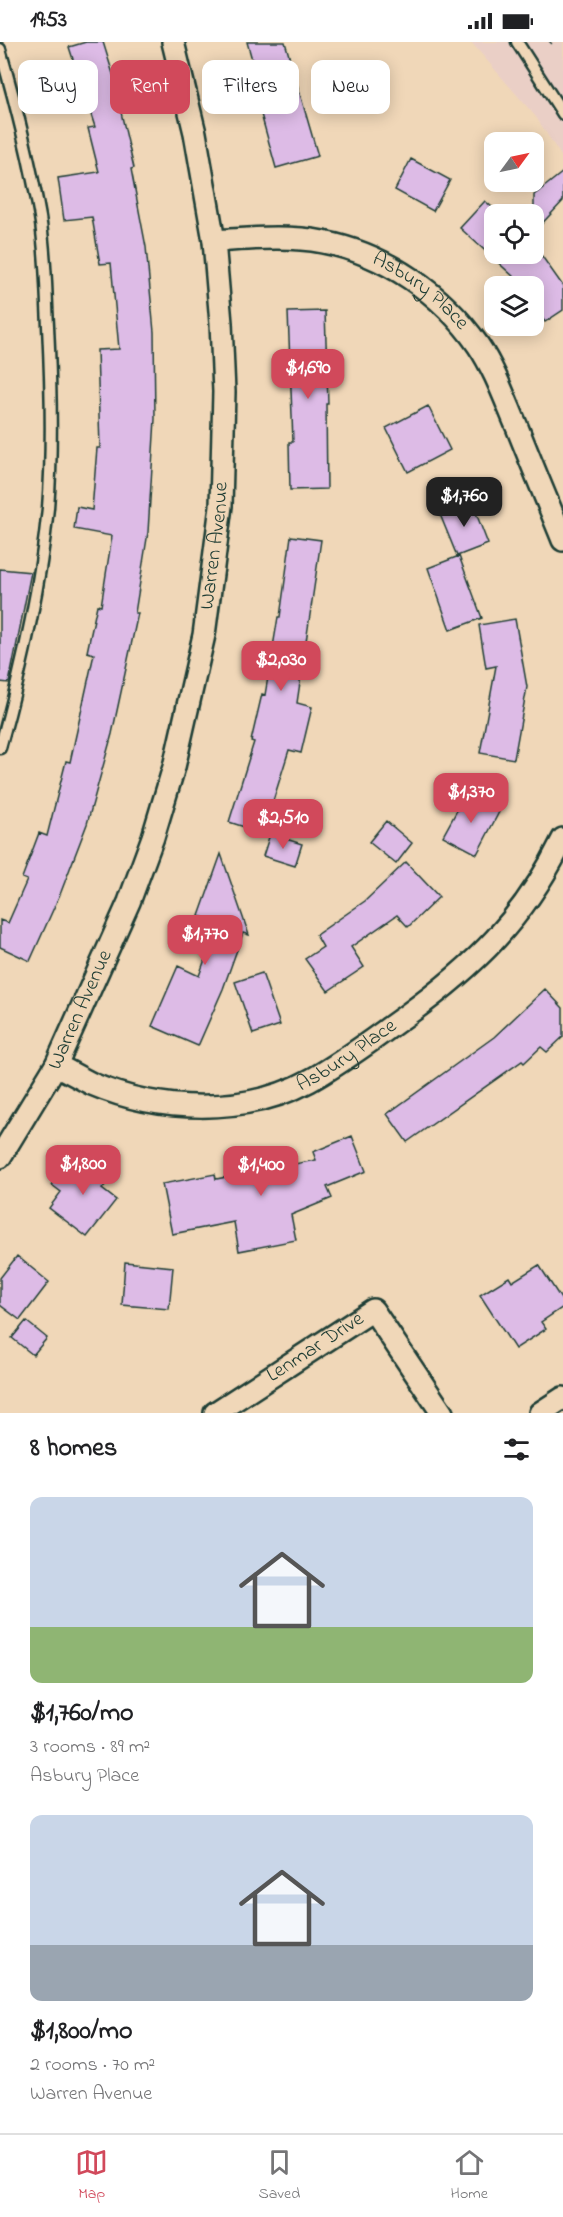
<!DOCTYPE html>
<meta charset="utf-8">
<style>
:root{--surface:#fff;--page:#f6f6f6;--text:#202124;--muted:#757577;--line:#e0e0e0;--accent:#d1495b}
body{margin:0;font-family:"Indie Flower",sans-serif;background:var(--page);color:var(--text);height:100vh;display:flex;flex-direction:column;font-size:22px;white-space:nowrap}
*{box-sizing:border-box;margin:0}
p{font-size:20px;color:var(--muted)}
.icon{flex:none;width:33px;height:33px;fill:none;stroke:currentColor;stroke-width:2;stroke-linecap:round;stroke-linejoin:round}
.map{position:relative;height:1371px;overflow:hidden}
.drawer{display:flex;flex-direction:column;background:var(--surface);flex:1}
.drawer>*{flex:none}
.banner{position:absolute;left:18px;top:18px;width:528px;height:54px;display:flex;gap:12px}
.needle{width:39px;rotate:57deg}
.buttons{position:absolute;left:484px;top:90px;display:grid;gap:12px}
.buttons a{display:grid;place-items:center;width:60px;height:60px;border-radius:12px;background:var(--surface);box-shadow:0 3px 15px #0003;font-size:30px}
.price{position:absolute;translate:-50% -51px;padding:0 14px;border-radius:12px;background:var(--accent);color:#fff;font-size:20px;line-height:39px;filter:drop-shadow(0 2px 3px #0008)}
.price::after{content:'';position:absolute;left:50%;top:36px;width:18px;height:14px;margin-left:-9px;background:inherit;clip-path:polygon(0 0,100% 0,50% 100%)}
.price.selected{background:#222;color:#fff}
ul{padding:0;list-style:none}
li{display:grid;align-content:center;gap:12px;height:318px;padding:0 30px}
li span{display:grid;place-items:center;height:186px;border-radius:12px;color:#555}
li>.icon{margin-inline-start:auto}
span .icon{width:108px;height:108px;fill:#fffc;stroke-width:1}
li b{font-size:26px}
h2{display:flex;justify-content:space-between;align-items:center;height:72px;padding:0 30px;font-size:26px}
.pill{padding:0 21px;border-radius:12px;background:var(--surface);box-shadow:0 3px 15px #0003;font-size:21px;line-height:54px}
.pill.selected{background:var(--accent);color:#fff}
.status{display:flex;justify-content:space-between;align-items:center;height:42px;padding:0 30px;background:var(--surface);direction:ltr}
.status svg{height:16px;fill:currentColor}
.tab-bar{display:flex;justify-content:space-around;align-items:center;height:84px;border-top:2px solid var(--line);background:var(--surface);font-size:16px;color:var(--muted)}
.tab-bar a{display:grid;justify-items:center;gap:3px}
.tab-bar .selected{color:var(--accent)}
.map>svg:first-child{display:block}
.built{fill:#eacfc6}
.building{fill:#ddbbe6;stroke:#1f3d34;stroke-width:1.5}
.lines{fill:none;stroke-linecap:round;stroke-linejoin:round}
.service-casing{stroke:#1f3d34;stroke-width:15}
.minor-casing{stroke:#1f3d34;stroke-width:26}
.path{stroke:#1f3d34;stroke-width:4;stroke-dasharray:4.5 4.5;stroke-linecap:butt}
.service{stroke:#f0d7b8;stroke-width:10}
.minor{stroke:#f0d7b8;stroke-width:21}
.labels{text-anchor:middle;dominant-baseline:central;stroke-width:6;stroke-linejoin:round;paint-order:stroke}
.street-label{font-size:21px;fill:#1f3d34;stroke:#f0d7b8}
</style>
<div class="status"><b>19:53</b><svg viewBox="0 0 49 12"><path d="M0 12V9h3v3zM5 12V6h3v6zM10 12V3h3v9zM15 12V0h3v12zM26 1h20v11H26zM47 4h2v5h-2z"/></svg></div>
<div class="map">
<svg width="563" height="1371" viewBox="0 0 563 1371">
<rect width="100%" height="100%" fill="#f0d7b8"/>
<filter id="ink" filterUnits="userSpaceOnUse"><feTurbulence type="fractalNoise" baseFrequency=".0167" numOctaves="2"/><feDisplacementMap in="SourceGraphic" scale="12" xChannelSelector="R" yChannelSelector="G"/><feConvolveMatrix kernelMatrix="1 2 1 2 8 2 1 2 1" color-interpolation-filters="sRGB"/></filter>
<g filter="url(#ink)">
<path class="built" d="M471,0H563V117L536,75Z"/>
<path class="building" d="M86,0H103L118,48L116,49L134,126L131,127L146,205L154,290L155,377L148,490L135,571H138L112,692L87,782L61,850L30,919L0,905V878L8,881L27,838L22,836L39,791L47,794L66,719L70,720L94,612L87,610L97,563L101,564L112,494L74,487L77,465L92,468L97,406H100L97,308L119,307L111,221L100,222L92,175L64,178L58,136L99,130L88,86L95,85L69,5Z
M247,0H285L318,114L276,126L259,65L265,63Z
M411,117L450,138L433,169L395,148Z
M563,130V159L534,190V153Z
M485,159L500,172H495V212H534V203L563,244V268L545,280L534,265V244H524L460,186Z
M325,269L328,362H326L327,447L290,448L289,400H293L288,270Z
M428,364L450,408L408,430L386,386Z
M471,458L488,502L457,514L439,470Z
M291,494L321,498L297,661L312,665L301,711L289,708L263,791L229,780L254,700L251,699L262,652L265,653L278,575H280Z
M459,514L482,576L450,588L428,526Z
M0,527L31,530L9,641L0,640Z
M515,577L527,645L514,717L480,711L496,624L486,626L479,583Z
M466,752L499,770L477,812L443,794Z
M386,779L412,801L396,822L369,800Z
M270,792L302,802L295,824L263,814Z
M221,812L249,893L243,891L223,947L198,1004L152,984L178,924L199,934L218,881L199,874Z
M406,820L439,855L408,885L397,873L351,905L364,925L328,949L305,917L323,905L316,893L365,859Z
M262,931L280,983L253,992L235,940Z
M545,947L563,966V995L547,1010L541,1005L524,1021L522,1019L407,1100L387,1072L494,995Z
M352,1094L366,1129L327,1145L332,1156L291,1173L296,1198L239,1209L234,1180L172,1192L162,1142L215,1132L216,1137L316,1118L313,1110Z
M85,1114L112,1134L102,1147L116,1158L87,1195L49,1166L61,1150L52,1143L67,1125L73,1130Z
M17,1214L49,1240L20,1278L0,1263V1236Z
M125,1220L173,1225L169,1267L122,1263Z
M539,1223L563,1260V1265L541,1280L546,1287L515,1307L480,1253L509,1235L512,1240Z
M26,1279L47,1296L33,1313L12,1296Z"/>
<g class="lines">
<defs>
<path id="service" d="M517,0L563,72
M0,7C16,63 30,118 40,175C46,211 46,248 48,284C51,344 53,405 48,466C40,547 22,627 0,706"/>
<g id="minor">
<path id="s1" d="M214,199C250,197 287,193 323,200C385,212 442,251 478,303C495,328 505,357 517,385C532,423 548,461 563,498"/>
<path id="s2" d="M56,1023C68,1029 80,1036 92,1042C158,1070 245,1074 309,1039C342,1021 373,997 404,975C475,924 524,877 563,797"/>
<path id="s3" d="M0,1115L56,1023L129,860L153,795L174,725L204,593L221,464L224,350L221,281L214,199L195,91L173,0"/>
<path id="s4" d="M215,1371L373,1268L442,1371"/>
<path d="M540,1371L563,1356"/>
</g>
</defs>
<use href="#service" class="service-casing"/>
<use href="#minor" class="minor-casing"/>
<path class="path" d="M550,1L551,0"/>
<use href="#service" class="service"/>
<use href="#minor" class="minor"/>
</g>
</g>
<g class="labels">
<g class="street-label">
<text stroke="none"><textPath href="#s1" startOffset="220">Asbury Place</textPath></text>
<text stroke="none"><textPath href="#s3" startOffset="654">Warren Avenue</textPath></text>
<text stroke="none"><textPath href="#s3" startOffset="168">Warren Avenue</textPath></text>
<text stroke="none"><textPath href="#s2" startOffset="310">Asbury Place</textPath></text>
<text stroke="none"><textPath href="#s4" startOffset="120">Lenmar Drive</textPath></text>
</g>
</g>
</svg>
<div class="buttons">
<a><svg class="needle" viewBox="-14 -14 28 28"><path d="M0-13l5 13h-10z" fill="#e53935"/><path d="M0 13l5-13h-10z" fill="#757577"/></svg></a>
<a><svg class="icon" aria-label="locate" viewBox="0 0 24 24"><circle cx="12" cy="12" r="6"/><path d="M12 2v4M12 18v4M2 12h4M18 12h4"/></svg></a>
<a><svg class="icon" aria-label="layers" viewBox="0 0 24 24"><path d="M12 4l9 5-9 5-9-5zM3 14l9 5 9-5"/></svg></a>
</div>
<b class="price" style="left:308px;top:358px">$1,690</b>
<b class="price selected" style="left:464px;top:486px">$1,760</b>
<b class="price" style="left:281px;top:650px">$2,030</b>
<b class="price" style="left:471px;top:782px">$1,370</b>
<b class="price" style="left:283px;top:808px">$2,510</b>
<b class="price" style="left:205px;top:924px">$1,770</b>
<b class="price" style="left:83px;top:1154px">$1,800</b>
<b class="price" style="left:261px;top:1155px">$1,400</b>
<div class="banner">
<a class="pill">Buy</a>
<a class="pill selected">Rent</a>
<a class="pill">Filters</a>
<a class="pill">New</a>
</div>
</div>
<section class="drawer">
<h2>8 homes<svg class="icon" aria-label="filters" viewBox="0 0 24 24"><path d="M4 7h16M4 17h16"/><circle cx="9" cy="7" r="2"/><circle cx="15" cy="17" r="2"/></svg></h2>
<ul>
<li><span style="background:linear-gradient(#c9d6e8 70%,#8fb573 0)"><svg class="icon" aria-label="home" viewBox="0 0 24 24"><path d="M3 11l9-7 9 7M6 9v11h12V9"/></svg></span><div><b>$1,760/mo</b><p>3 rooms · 89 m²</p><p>Asbury Place</p></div></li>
<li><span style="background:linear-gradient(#c9d6e8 70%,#9aa5b1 0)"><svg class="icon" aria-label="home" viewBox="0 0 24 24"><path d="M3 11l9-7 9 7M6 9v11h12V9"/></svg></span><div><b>$1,800/mo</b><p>2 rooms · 70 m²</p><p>Warren Avenue</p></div></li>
</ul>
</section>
<nav class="tab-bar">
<a class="selected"><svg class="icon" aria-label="map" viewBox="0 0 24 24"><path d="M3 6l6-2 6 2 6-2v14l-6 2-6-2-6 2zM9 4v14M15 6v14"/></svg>Map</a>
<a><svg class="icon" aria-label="saved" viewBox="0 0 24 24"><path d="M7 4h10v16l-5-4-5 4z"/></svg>Saved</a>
<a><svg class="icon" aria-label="home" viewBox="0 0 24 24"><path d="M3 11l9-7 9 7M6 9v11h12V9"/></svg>Home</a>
</nav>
